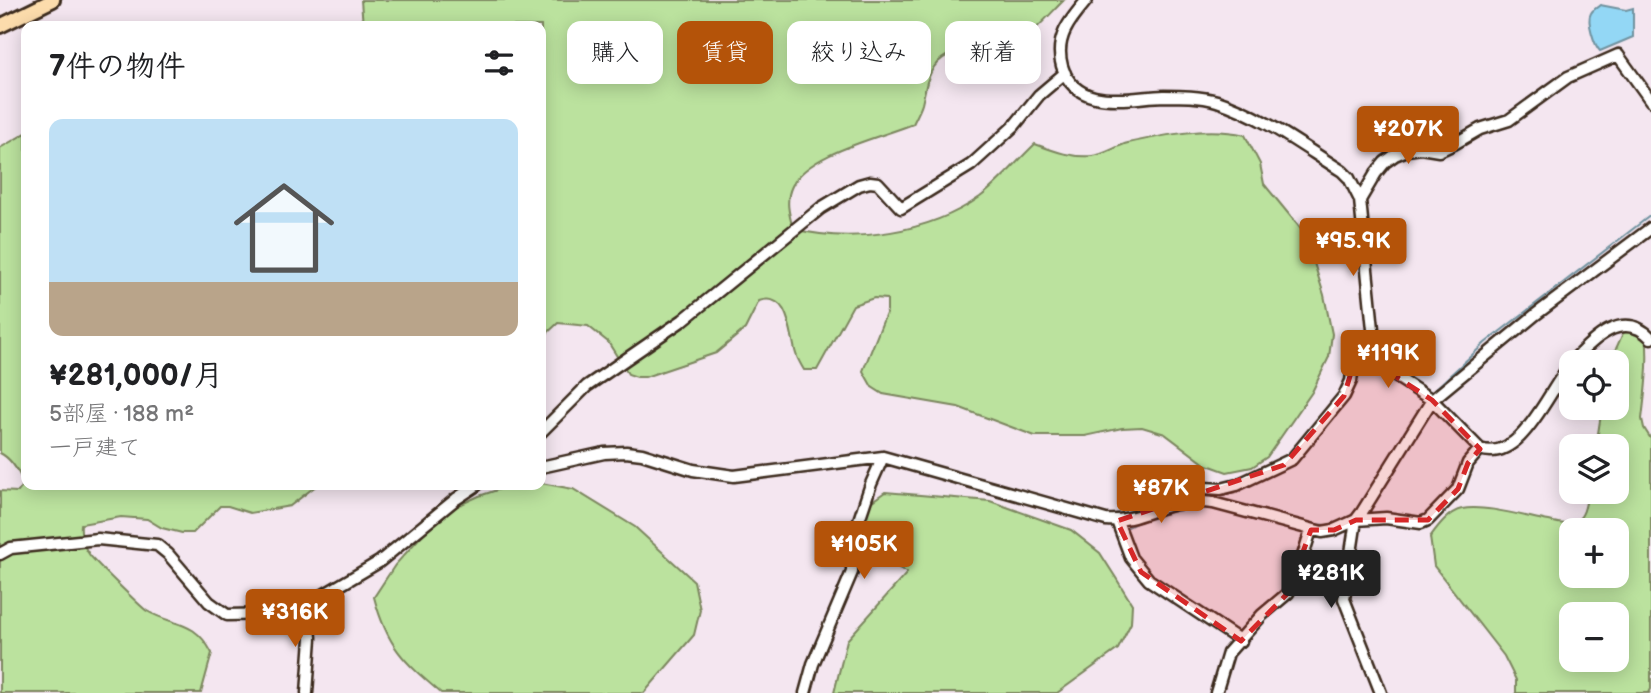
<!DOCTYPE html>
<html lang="ja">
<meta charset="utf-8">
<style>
:root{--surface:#fff;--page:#f6f6f6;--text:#202124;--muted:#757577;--line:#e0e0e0;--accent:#b45309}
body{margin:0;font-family:"Balsamiq Sans","Klee One",sans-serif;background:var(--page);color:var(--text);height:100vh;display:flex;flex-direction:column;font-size:26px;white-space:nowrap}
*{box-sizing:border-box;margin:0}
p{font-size:23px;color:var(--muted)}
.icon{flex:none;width:38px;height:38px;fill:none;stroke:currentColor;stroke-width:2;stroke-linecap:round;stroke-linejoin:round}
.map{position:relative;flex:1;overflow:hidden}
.details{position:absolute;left:21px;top:21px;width:525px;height:469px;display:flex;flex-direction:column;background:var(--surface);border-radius:14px;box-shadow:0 4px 18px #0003}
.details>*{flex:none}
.banner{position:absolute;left:567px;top:21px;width:665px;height:63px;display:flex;gap:14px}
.tools{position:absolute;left:1559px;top:350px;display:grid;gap:14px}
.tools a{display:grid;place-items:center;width:70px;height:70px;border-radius:14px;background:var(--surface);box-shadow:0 4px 18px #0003;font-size:35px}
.price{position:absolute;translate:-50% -60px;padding:0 16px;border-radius:7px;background:var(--accent);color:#fff;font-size:23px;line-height:46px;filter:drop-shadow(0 2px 4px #0008)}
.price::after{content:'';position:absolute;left:50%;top:42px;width:21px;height:16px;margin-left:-10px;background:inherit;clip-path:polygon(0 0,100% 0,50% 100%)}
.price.active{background:#222;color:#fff}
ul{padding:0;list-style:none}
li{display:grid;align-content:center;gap:14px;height:371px;padding:0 28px}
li+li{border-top:2px solid var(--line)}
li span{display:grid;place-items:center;height:217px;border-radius:14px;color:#555}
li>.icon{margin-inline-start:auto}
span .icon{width:126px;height:126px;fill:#fffc;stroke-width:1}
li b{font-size:30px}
h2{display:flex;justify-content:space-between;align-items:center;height:84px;padding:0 28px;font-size:30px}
.tag{padding:0 24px;border-radius:14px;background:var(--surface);box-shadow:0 4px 18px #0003;font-size:24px;line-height:63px}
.tag.active{background:var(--accent);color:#fff}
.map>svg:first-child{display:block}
.green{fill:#bbe29e;stroke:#7b865e;stroke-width:2;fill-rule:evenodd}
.water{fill:#93d7f5;stroke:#70929f;stroke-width:2}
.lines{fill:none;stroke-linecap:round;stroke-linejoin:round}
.stream{stroke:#70929f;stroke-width:2}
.minor-casing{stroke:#3b2a1e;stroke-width:15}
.major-casing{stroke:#3b2a1e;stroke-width:18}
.minor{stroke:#fff;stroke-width:10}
.major{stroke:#fcdcac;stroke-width:12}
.marked{fill:#d62828;fill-opacity:0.2;stroke:#d62828;stroke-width:5;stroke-dasharray:14 9;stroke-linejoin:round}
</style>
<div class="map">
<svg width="1651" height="693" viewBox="0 0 1651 693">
<rect width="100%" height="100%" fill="#f4e6f0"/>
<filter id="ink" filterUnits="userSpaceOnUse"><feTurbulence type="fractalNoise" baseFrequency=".0143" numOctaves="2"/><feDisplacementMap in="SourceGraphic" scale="14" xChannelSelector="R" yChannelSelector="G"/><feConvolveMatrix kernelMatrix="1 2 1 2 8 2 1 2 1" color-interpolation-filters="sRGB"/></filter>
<g filter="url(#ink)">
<path class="green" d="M361,0H1064C1048,16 1031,37 1010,47C985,59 952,41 934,67C926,78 925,92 922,104C920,111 916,117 913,124C882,137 808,153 792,186C785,200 789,214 793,229C853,244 929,233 980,197C1000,182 1017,161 1035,144C1054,151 1072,158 1092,156C1104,155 1116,146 1128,143C1164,135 1209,126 1245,135L1260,164L1264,184L1305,234L1324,295L1332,334L1329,357L1312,392L1267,457L1252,467L1227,472L1205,464L1165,434L1142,427L1122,428L1085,436H1035L958,407L883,394L872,387L863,371L887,311V299L874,298L853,305L817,370H804C801,365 798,360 796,354C790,335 790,291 759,301L745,329L716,353L645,377H637L628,374L608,342L588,326L558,323L541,339V26H363Z
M26,133V485H317L290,506L250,513L228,506H220L193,533H182L162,528L147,519L121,517L81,524C80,535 82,544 89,554C92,559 142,608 147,611C175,627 194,619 212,653L201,693H0V491L18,492L24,484C19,472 12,459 0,453V148Z
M1644,327C1651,350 1645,393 1642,419L1644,428L1651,439V689L1649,693H1516V680L1504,656L1434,566L1430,537C1438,526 1448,512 1462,509C1483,504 1527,517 1549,521C1558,523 1567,526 1576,521C1585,516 1586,502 1588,492H1617V446H1596L1602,408H1617V362H1610L1623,333ZM1572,530H1617V576H1572ZM1572,614H1617V660H1572Z
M541,483L573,489L635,527L694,581L700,610L694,635L644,693H441C403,661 387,646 374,597L395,565L442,513L479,496L512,485Z
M885,492L990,501L1071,530L1100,553L1116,578L1132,604L1131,623L1118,649L1057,693H834L847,640L907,573L855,540L868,504Z"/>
<path class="water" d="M1600,5L1626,10L1633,8V37L1600,51C1595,46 1586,21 1591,13C1593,9 1597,8 1600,5Z"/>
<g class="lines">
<path class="stream" d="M1434,390L1485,343L1651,215
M1411,424L1424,403
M1202,494L1313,524L1327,525L1342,521
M1361,504L1390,458
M1160,505L1171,493L1194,490
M1347,519L1359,509
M1128,527L1146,518"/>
<defs>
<path id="minor" d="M1087,0C1070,20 1054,38 1062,66C1076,112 1128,97 1164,96C1181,96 1200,96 1217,101C1261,115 1302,146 1342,171L1349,178L1360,200L1374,339L1382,361L1395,376L1432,400L1480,449C1522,464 1549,388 1572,363
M1360,200L1376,173L1385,162L1395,155L1407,150L1421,148L1439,151L1454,144L1480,129L1509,120L1568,77L1618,55L1651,101
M1572,362C1592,340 1623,308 1651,338
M541,432L587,386L683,320L821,208L859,185L870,182L878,183L901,208L971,165L1014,126L1039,95L1065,73
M541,467L604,453L626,452L642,454L693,470L734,476L883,457L1106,520C1128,522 1147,512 1168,506C1183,502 1197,501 1213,503L1322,532L1334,530L1356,520L1362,512L1432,400L1535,315L1651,228
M1188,502L1205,488L1221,489L1237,485L1292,459L1344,396L1351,381L1353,366L1377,350
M1117,521L1131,558L1149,580L1241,641
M0,554L11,548L98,539L157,545L168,554L209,602L227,615L282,614L308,604L379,562L456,499L477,485
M307,693L311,638L308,604
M805,693L813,664L852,572V541L871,484L883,457
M1216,693L1228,653L1262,615L1288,593L1296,578L1311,530
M1381,693L1344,599L1356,520L1386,518L1421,523L1428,520L1458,489L1468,463L1480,449"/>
<path id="major" d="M0,26L53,0"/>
</defs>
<use href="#minor" class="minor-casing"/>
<use href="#major" class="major-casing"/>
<use href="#minor" class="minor"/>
<use href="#major" class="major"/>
</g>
</g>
<path class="marked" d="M1377,350L1395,376L1432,400L1480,449L1468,463L1458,489L1428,520H1356L1334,530H1311L1288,593L1241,641L1141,572L1117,521L1284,465L1344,396L1353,366Z"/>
</svg>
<div class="tools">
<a><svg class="icon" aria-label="locate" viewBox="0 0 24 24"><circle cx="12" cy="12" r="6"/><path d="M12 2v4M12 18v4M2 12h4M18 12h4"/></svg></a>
<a><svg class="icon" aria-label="layers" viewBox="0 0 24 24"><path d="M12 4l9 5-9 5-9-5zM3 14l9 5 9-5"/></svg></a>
<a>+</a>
<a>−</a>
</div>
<b class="price" style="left:1408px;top:166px">¥207K</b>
<b class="price" style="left:1353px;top:278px">¥95.9K</b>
<b class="price" style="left:1388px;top:390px">¥119K</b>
<b class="price" style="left:1161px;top:525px">¥87K</b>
<b class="price" style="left:864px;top:581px">¥105K</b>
<b class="price active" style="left:1331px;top:610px">¥281K</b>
<b class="price" style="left:295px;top:649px">¥316K</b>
<div class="banner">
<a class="tag">購入</a>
<a class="tag active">賃貸</a>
<a class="tag">絞り込み</a>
<a class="tag">新着</a>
</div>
<section class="details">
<h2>7件の物件<svg class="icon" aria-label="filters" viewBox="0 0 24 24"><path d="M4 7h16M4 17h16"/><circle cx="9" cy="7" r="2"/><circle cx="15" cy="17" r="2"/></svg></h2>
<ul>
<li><span style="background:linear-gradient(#bfe0f5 75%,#b9a48a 0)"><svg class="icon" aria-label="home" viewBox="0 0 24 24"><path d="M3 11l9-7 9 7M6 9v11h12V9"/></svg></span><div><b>¥281,000/月</b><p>5部屋 · 188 m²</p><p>一戸建て</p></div></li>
</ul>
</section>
</div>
